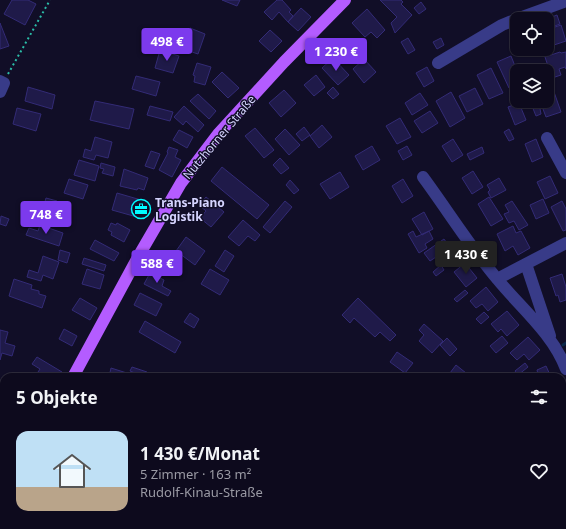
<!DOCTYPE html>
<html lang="de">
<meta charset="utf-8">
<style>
:root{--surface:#0d0a1d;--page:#1b182a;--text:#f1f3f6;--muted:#9a9aa4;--line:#2d2b3b;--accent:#7c3aed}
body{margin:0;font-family:"Noto Sans",sans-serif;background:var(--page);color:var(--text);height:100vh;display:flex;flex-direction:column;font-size:15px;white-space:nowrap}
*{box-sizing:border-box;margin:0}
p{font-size:13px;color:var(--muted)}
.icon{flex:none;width:22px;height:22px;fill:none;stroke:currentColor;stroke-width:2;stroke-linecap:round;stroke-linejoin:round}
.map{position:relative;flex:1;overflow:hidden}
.panel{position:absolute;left:0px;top:373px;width:566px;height:156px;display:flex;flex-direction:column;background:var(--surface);border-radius:12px 12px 0 0;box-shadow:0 1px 3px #0004,0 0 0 1px var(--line)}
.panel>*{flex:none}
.fabs{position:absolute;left:510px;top:12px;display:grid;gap:8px}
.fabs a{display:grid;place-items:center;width:44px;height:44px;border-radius:8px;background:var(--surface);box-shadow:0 1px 3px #0004,0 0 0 1px var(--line);font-size:20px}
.price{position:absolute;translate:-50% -34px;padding:0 9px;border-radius:4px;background:var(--accent);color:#fff;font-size:13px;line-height:26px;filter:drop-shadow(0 1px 2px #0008)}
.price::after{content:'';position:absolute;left:50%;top:24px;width:12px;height:9px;margin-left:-6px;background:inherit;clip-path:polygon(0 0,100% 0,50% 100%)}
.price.selected{background:#222;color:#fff}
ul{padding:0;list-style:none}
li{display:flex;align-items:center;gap:12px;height:100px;padding:0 16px}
li span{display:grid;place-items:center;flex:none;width:112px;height:80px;border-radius:12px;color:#555}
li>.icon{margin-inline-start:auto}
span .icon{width:48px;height:48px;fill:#fffc;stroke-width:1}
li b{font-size:17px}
h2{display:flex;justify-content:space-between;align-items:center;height:48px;padding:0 16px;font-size:17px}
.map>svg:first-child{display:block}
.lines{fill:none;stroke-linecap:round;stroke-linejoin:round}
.stream{stroke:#0a274a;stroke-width:3}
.building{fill:#1f1a49;stroke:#332b76}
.path{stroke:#2bbda8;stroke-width:2;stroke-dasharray:2 3;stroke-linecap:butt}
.minor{stroke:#383b88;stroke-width:12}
.major{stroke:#b45cff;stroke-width:12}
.labels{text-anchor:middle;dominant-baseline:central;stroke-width:3;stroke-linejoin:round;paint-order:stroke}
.street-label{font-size:12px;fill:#d6d5ff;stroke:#110e27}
.poi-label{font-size:12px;font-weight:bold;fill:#d6d5ff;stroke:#110e27;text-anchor:start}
</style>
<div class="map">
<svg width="566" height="529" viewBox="0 0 566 529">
<rect width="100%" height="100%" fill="#110e27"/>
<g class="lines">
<path class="stream" d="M563,345L566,343
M440,525V529"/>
</g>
<path class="building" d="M12,0H28L36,4L25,25L4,14Z
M222,0H240L237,6Z
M277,0H282L291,10L289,12L293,16L288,22L279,12L272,20L264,12Z
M380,0H401L403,2L401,4L412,15L395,33L391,23L397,17Z
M421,2L426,9L419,14L414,8Z
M301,8L311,17L298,31L288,22Z
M367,9L385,30L377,38L371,32L365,37L352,23Z
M557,15L560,24L547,29V19Z
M0,23L9,46L0,49Z
M561,25L566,41L554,45L549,29Z
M190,28L205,34L198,54L174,46L178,34L187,37Z
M270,30L282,41L271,52L259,41Z
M352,38L362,48L352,58L342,48Z
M408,38L415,50L408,54L401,42Z
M441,38L444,45L437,49L433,42Z
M535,49H547L548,52L538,55Z
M160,50L179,56L173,73L155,68Z
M560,52L561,53L566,52V69L565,67L559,69L561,75L552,78L545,57Z
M511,56L517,71V84L509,88L497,62Z
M333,58L349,75L338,85L322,68Z
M364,59L376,72L364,83L353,69Z
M197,63L211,67L205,85L194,82L195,76L193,75Z
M541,65L542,71H535L534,67Z
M427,67L434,81L424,87L416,73Z
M491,68L503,93L489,99L477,75Z
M222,72L239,88L228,98L212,82Z
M316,75L325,87L314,96L304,85Z
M136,76L160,82L156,96L132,89Z
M28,87L55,95L52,109L25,101Z
M333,87L339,94L333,99L327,93Z
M475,88L483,104L467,112L459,96Z
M553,89L561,112L546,117L540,101H547V91Z
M284,90L296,103L281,117L269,103Z
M451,92L465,118L450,127L436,101Z
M420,93L428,105L412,115L405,103Z
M198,94L216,111L209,119L190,101Z
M95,101L134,109L129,129L90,120Z
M519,103L526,120L515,125L508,107Z
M539,103L541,114L536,116L532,106Z
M150,106L173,112L170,121L147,115Z
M184,106L204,125L198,132L186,121L183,125L174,117Z
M17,108L41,114L36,131L13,124Z
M430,111L438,123L422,133L414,121Z
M400,118L411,137L397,144L386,126Z
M322,125L332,137L319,148L310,136Z
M304,127L310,135L302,141L296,134Z
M255,128L274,150L264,158L245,136Z
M285,129L300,145L289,155L275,139Z
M509,129L514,139L509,141L504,132Z
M179,130L193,137L187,148L173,140Z
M95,137L112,142L108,158L96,155L94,160L83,157L85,149L91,151Z
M453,139L463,155L452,162L442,146Z
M536,139L543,157L532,162L525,144Z
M372,146L380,160L363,170L355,156Z
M407,146L412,155L403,160L398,151Z
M169,147L178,150L175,157L181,160L172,177L159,170L168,153L167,152Z
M482,147L484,153L470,160L467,154Z
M151,151L160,154L154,169L145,166Z
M280,158L289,168L281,174L273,165Z
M79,160L99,166L95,181L74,175Z
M101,163L115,167L113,176L102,173L104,169L100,168Z
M222,167L269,205L257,219L211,181Z
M124,169L148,178L144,190L138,188L137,190L120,186Z
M473,171L483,187L472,194L462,178Z
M340,172L349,187L330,199L320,184Z
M550,176L558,193L545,199L537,182Z
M499,178L506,190L491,198L488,192L490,190L487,185Z
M69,179L88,185L83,199L64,193Z
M403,179L413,196L402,203L392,186Z
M290,180L299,190L294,194L286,185Z
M117,193L148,202L144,219L112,210Z
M206,197L224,212L211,227L200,218L206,211L199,205Z
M489,197L503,219L491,226L478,204Z
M46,198L57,201L55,204L62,209L58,218L52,214L50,222L40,219Z
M543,199L549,213L536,219L530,205Z
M285,201L292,207L270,233L263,227Z
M512,201L528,225L519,230L514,221L509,223L504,214L509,212L505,205Z
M562,201L566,209V230L563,231L551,207Z
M424,212L433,229L422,235L412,219Z
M1,216L9,219L6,226L0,224Z
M243,220L260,235L255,241L248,236L239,246L228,237Z
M111,223L116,225L117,223L130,230L124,242L111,235L112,232L108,230Z
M40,225L63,233L59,246L26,235L29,228L38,231Z
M513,226L516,233L521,231L530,248L518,255L513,246L505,251L497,234Z
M413,231L416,237L429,231L433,239L425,244L427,248L419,253L408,234Z
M186,237L205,251L195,265L176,251Z
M444,239L456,256L445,263L439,255L430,261L424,253Z
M95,240L119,253L114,261L90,249Z
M60,250L70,253L67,263L58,260Z
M225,250L234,256L224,272L215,266Z
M43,256L59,262L53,279L43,275L41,281L27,277L29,270L38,273Z
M84,258L106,265L104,271L82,264Z
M465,263L477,278L466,287L454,272Z
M441,265L444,270L436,276L433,272Z
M87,269L104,275L100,289L82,284Z
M210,269L229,280L220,295L201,284Z
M150,273L164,280L162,286L171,291L168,296L144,284Z
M562,274L566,287V300L560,302L558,295L556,296L550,278Z
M14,279L32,285L31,289L39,291V294L46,296L42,308L9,296Z
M486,287L498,302L488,311L482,304L476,308L470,301Z
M465,290L468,293L457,302L454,299Z
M140,293L162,304L156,316L134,305Z
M80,298L97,308L90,320L72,310Z
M358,298L396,335L390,341L380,332L375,337L354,318L350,323L342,315Z
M507,311L519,325L507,336L501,329L498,332L491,324Z
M484,312L489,317L481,324L476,319Z
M190,313L199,319L194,328L184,322Z
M145,321L181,342L175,353L139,332Z
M424,324L443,341L432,353L419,341L424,335L419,330Z
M64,329L77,336L72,346L59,339Z
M0,330L8,332L5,343L15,346L12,356L2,353L0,360Z
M502,336L508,343L496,353L490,346Z
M528,337L540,350L529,360L524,354L517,360L510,353Z
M447,338L457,349L450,356L440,345Z
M397,352L413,363L405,373L390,362Z
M37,357L62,372L59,377H47L38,372L40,369L32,364Z
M525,363L528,367L518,375L515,371Z
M456,365L471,377H447Z
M546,366L551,377H535L534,375L538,374L537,370Z
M132,367L147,372L145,377L130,371Z
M111,368L130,374L129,377H109Z
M0,382L4,383L2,398L0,397Z
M3,407H4V426L0,425Z
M0,434L4,435V450L0,449Z
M562,442L566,451V455L562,457Z
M0,461L4,463V479L1,484Z
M566,499V516L563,517L562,501Z
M562,516L563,517L566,516V529H556L554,525H562Z
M223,525H242L243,529H224Z
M410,525H425L426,529H412Z
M462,525H474L475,529H464Z"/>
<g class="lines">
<path class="path" d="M8,74L50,0"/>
<path class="minor" d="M517,19L566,1
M438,63L502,25L517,19
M0,81L4,83L0,92
M547,138L566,173
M423,177C448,211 471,248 498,280C521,308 553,334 566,369
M526,264L550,336
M497,279L566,243
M0,450L4,451
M562,487L566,485
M433,525L434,526
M493,525L494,529
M346,529L349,525"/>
<path class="major" d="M73,377L138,257L181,183L219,133L284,62L345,0
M0,514L4,506"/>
</g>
<defs>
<symbol id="office-ring" viewBox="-11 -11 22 22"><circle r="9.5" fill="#110e27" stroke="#01fbff" stroke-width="1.5"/><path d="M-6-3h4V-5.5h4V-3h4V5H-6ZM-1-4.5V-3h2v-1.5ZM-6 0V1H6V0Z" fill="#01fbff"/></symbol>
</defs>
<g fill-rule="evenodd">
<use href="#office-ring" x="130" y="198" width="22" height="22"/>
</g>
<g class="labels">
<g class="street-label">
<text transform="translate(219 137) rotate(-50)">Nutzhorner Straße</text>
</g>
<g class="poi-label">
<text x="155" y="202">Trans-Piano<tspan x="155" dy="14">Logistik</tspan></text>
</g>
</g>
</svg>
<div class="fabs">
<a><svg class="icon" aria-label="locate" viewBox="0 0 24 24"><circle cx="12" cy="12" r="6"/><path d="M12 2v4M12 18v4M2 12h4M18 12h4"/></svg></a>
<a><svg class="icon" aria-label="layers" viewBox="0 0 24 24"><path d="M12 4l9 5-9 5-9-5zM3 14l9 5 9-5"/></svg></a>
</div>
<b class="price" style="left:167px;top:62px">498 €</b>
<b class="price" style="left:336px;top:72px">1 230 €</b>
<b class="price" style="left:46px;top:235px">748 €</b>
<b class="price selected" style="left:466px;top:275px">1 430 €</b>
<b class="price" style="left:157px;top:284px">588 €</b>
<section class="panel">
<h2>5 Objekte<svg class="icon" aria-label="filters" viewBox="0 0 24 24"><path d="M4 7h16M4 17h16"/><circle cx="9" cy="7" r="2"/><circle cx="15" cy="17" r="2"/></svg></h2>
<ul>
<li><span style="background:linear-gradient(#bfe0f5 70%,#b9a48a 0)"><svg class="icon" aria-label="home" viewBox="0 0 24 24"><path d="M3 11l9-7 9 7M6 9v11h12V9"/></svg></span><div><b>1 430 €/Monat</b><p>5 Zimmer · 163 m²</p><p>Rudolf-Kinau-Straße</p></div><svg class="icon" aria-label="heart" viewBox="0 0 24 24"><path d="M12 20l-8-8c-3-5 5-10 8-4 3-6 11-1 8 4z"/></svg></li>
</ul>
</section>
</div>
